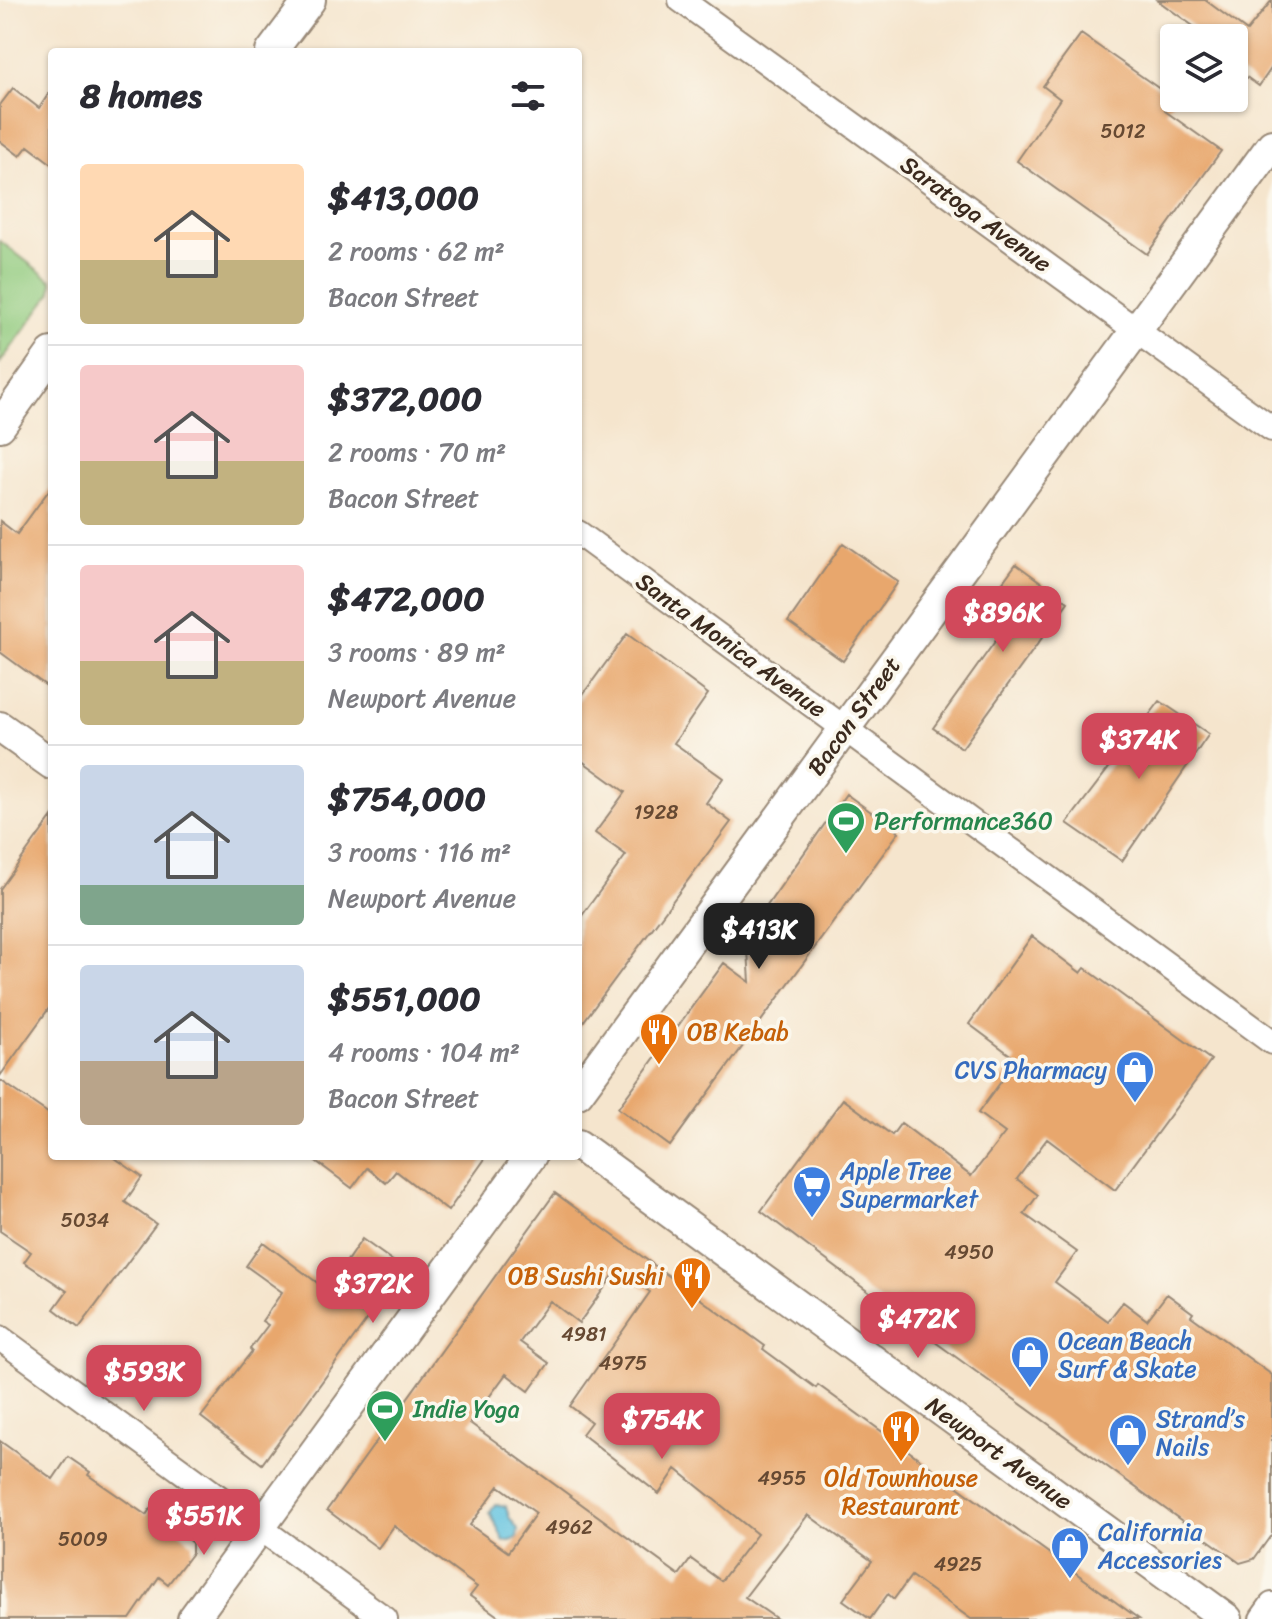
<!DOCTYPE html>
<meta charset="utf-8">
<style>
:root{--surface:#fff;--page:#f2f2f3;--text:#2b2b33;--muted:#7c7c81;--line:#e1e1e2;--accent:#d1495b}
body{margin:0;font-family:Sriracha,sans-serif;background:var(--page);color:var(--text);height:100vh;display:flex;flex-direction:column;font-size:30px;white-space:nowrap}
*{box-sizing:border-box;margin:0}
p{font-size:26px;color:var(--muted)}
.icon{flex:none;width:44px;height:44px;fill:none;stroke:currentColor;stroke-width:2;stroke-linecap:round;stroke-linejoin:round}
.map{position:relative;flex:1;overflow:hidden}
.side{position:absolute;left:48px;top:48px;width:534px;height:1112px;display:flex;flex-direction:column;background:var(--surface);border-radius:8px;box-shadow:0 2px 6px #0004}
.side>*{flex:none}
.controls{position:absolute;left:1160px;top:24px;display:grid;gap:16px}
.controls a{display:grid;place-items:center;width:88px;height:88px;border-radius:8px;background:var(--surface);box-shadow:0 2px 6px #0004;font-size:40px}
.price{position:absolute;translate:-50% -68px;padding:0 18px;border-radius:16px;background:var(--accent);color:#fff;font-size:26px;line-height:52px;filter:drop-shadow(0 2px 4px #0008)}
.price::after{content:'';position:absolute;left:50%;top:48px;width:24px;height:18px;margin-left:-12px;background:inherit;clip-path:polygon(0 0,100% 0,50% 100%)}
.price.on{background:#222;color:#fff}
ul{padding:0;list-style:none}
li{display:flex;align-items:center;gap:24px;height:200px;padding:0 32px}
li+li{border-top:2px solid var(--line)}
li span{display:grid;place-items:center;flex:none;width:224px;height:160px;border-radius:8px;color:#555}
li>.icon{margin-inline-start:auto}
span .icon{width:96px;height:96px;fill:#fffc;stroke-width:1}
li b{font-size:34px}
h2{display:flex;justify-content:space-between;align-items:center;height:96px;padding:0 32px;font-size:34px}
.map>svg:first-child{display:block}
.green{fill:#90ca7e;stroke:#667a4e;stroke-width:2}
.water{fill:#62c3e0;stroke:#4e767f;stroke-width:2}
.building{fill:#e8a76d;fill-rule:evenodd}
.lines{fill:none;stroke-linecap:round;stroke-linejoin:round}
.minor-casing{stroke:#988876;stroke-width:28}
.tertiary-casing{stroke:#988876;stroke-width:34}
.minor{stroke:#fff;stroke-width:24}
.tertiary{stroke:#fff;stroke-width:30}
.labels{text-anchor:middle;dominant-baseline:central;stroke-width:7;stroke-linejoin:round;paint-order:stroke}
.number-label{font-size:20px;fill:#664932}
.street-label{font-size:24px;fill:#3b2a1e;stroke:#fbf7ec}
.leisure-label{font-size:24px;fill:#27864d;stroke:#fbf7ec;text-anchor:start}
.food-label{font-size:24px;fill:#c56008;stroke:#fbf7ec;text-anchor:start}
.shop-label{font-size:24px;fill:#366cbe;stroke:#fbf7ec;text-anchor:start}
</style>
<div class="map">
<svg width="1272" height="1619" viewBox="0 0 1272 1619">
<rect width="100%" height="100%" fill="#fbf7ec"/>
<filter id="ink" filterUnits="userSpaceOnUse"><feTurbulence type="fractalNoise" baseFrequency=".0125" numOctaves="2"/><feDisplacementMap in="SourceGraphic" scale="16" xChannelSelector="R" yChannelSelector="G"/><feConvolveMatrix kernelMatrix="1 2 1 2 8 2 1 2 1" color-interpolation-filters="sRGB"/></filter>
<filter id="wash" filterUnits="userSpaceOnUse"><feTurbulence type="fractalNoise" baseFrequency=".006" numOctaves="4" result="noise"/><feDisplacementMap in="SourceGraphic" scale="32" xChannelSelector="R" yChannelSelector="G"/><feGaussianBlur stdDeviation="1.8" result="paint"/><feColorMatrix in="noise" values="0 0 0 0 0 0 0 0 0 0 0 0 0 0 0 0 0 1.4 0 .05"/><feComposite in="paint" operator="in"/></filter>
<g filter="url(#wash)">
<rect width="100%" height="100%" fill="#f5e5cd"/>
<path class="green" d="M0,241L52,281V292L0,363Z"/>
<path class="water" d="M495,1504L506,1506L509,1517L518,1529L517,1538L511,1541H504L490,1513Z"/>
<g id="blocks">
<path class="building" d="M1157,0H1205L1247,31L1272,0V67L1259,86L1234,68V38H1189L1196,28Z
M1081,34L1174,99L1165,111L1221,151L1147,254L1017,161L1060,99L1043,86Z
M13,88L39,108L52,89V164L28,146L20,156L0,141V105Z
M52,486V690L0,652V521L17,534Z
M843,543L898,582L843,661L788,622Z
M1016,564L1068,602L962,748L933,728L1019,608L996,591Z
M627,634L708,694L674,743L723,778L706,803L731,822L578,1029V921L626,855L595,833L625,792L578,758V701Z
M1160,701L1209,734L1122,861L1067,823Z
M846,794L899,832L670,1146L618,1108L724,963L750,982L747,934Z
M52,817V1004L0,1076V889Z
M1032,936L1081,973L1085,968L1211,1060L1115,1190L1047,1139L1017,1179L1038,1195L1024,1214L1077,1252L1055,1282L1108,1321L1123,1302L1147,1320L1167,1294L1193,1313L1191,1316L1272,1375V1534L1254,1559L1240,1563L931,1339L761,1211L843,1099L892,1135L901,1123L971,1176L1005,1133L978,1113L1017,1060L969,1024Z
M0,1080L52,1116V1156H112L142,1177L125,1202L156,1224L79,1328L54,1309L67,1291L24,1262L31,1252L0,1231Z
M309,1156H487L448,1211L396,1171L386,1183L367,1168L352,1188Z
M555,1193L765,1346L763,1349L816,1388L818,1385L1139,1619H971L911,1576L894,1599L888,1594L870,1619L843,1600L872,1561L808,1515L745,1597L777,1619H502L470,1596L477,1587L394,1526L378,1548L367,1540L327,1510ZM618,1269L650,1292L570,1406L591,1422L582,1434L659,1494L676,1469L757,1534L721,1581L691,1559L679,1575L470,1423L506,1374L529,1391L549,1363L520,1342L550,1301L579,1323ZM499,1486L536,1513L508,1552L470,1525Z
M362,1239L404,1269L262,1464L201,1417L252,1351L250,1349L268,1325L262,1321L282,1292L246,1266L263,1242L327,1290Z
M0,1441L53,1479L68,1457L90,1472L88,1475L146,1515L150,1509L170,1524L192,1543V1553L168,1584L159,1577L130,1619H0Z"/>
</g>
</g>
<g filter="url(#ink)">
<use href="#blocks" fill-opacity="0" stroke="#988876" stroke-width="2"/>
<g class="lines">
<defs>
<path id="minor" d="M681,0L1272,429
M578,533L1272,1042
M0,1338L385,1619
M1262,1619L1272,1605"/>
<path id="tertiary" d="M271,52L310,0
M0,426L52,353
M0,727L52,764
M578,1093L1272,145
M578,1145L1227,1619
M193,1619L531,1156"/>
</defs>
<use href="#minor" class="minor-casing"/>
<use href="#tertiary" class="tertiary-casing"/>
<use href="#minor" class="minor"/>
<use href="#tertiary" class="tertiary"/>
</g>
</g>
<defs>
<symbol id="stadium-pin" viewBox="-11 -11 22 30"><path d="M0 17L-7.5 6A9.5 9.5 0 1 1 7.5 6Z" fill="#2e9e5b" stroke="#fbf7ec"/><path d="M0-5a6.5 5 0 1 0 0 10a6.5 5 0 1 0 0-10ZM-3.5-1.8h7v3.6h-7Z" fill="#fff"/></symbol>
<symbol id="restaurant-pin" viewBox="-11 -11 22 30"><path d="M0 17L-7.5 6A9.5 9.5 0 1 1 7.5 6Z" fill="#e8710a" stroke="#fbf7ec"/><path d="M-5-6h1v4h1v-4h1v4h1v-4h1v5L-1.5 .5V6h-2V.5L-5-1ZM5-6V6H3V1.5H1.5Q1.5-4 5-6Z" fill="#fff"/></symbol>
<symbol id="shop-pin" viewBox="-11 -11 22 30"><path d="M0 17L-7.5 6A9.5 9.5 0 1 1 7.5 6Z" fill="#3f7fe0" stroke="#fbf7ec"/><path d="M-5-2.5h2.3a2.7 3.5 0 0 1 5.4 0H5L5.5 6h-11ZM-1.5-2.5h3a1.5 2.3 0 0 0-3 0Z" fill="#fff"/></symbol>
<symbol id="supermarket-pin" viewBox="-11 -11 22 30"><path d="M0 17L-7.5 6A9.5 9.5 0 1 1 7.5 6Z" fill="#3f7fe0" stroke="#fbf7ec"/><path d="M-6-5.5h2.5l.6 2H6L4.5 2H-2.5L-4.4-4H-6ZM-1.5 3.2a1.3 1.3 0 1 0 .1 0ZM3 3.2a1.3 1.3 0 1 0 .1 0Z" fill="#fff"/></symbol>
</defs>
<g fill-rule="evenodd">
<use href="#stadium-pin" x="824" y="799" width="44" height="60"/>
<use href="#restaurant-pin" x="637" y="1010" width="44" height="60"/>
<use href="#shop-pin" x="1113" y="1048" width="44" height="60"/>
<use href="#supermarket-pin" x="790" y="1163" width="44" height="60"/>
<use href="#restaurant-pin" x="670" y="1254" width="44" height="60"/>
<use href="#shop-pin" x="1008" y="1333" width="44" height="60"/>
<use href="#stadium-pin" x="363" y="1387" width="44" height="60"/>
<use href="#restaurant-pin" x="879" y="1407" width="44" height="60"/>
<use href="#shop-pin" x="1106" y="1411" width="44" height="60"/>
<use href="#shop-pin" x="1048" y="1524" width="44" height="60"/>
</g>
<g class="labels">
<g class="number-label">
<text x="1123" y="131">5012</text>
<text x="656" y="812">1928</text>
<text x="85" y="1220">5034</text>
<text x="969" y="1252">4950</text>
<text x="584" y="1334">4981</text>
<text x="623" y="1363">4975</text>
<text x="782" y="1478">4955</text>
<text x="569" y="1527">4962</text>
<text x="83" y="1539">5009</text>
<text x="958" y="1564">4925</text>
</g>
<g class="street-label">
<text transform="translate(976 214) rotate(36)">Saratoga Avenue</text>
<text transform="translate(731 645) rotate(36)">Santa Monica Avenue</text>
<text transform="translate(854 716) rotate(-54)">Bacon Street</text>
<text transform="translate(999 1453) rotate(36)">Newport Avenue</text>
</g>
<g class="leisure-label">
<text x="874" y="821">Performance360</text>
<text x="413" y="1409">Indie Yoga</text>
</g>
<g class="food-label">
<text x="687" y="1032">OB Kebab</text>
<text x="664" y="1276" text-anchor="end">OB Sushi Sushi</text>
<text x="901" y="1478" text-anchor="middle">Old Townhouse<tspan x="901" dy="28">Restaurant</tspan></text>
</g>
<g class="shop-label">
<text x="1107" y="1070" text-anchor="end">CVS Pharmacy</text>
<text x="840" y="1171">Apple Tree<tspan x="840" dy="28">Supermarket</tspan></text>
<text x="1058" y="1341">Ocean Beach<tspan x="1058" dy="28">Surf &amp; Skate</tspan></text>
<text x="1156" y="1419">Strand’s<tspan x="1156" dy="28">Nails</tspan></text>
<text x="1098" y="1532">California<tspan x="1098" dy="28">Accessories</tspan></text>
</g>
</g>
</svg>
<div class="controls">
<a><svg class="icon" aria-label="layers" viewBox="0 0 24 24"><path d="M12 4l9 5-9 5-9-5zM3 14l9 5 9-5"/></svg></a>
</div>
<b class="price" style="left:1003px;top:654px">$896K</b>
<b class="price" style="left:1139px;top:781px">$374K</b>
<b class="price on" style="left:759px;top:971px">$413K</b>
<b class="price" style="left:373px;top:1325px">$372K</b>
<b class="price" style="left:918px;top:1360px">$472K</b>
<b class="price" style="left:144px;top:1413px">$593K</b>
<b class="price" style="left:662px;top:1461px">$754K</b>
<b class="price" style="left:204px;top:1557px">$551K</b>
<section class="side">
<h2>8 homes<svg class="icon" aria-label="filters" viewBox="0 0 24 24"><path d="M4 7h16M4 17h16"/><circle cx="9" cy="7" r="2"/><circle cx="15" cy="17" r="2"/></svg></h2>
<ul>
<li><span style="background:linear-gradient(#ffd9b3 60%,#c2b280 0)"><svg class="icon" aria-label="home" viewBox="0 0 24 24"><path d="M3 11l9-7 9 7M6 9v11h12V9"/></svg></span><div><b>$413,000</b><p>2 rooms · 62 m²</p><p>Bacon Street</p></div></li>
<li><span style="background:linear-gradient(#f6c9c9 60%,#c2b280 0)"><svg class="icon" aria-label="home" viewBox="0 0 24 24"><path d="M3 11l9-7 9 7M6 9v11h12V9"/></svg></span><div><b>$372,000</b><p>2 rooms · 70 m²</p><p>Bacon Street</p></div></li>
<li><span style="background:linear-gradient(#f6c9c9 60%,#c2b280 0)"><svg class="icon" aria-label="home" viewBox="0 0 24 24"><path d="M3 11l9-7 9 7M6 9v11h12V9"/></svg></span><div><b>$472,000</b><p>3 rooms · 89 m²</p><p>Newport Avenue</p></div></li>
<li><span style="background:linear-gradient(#c9d6e8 75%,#7fa58c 0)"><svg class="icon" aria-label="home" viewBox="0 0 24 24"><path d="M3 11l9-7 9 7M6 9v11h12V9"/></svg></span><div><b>$754,000</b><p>3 rooms · 116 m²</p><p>Newport Avenue</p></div></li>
<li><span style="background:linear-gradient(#c9d6e8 60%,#b9a48a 0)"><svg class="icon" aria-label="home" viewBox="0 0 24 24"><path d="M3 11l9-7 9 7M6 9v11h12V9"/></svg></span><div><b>$551,000</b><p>4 rooms · 104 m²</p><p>Bacon Street</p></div></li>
</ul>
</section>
</div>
